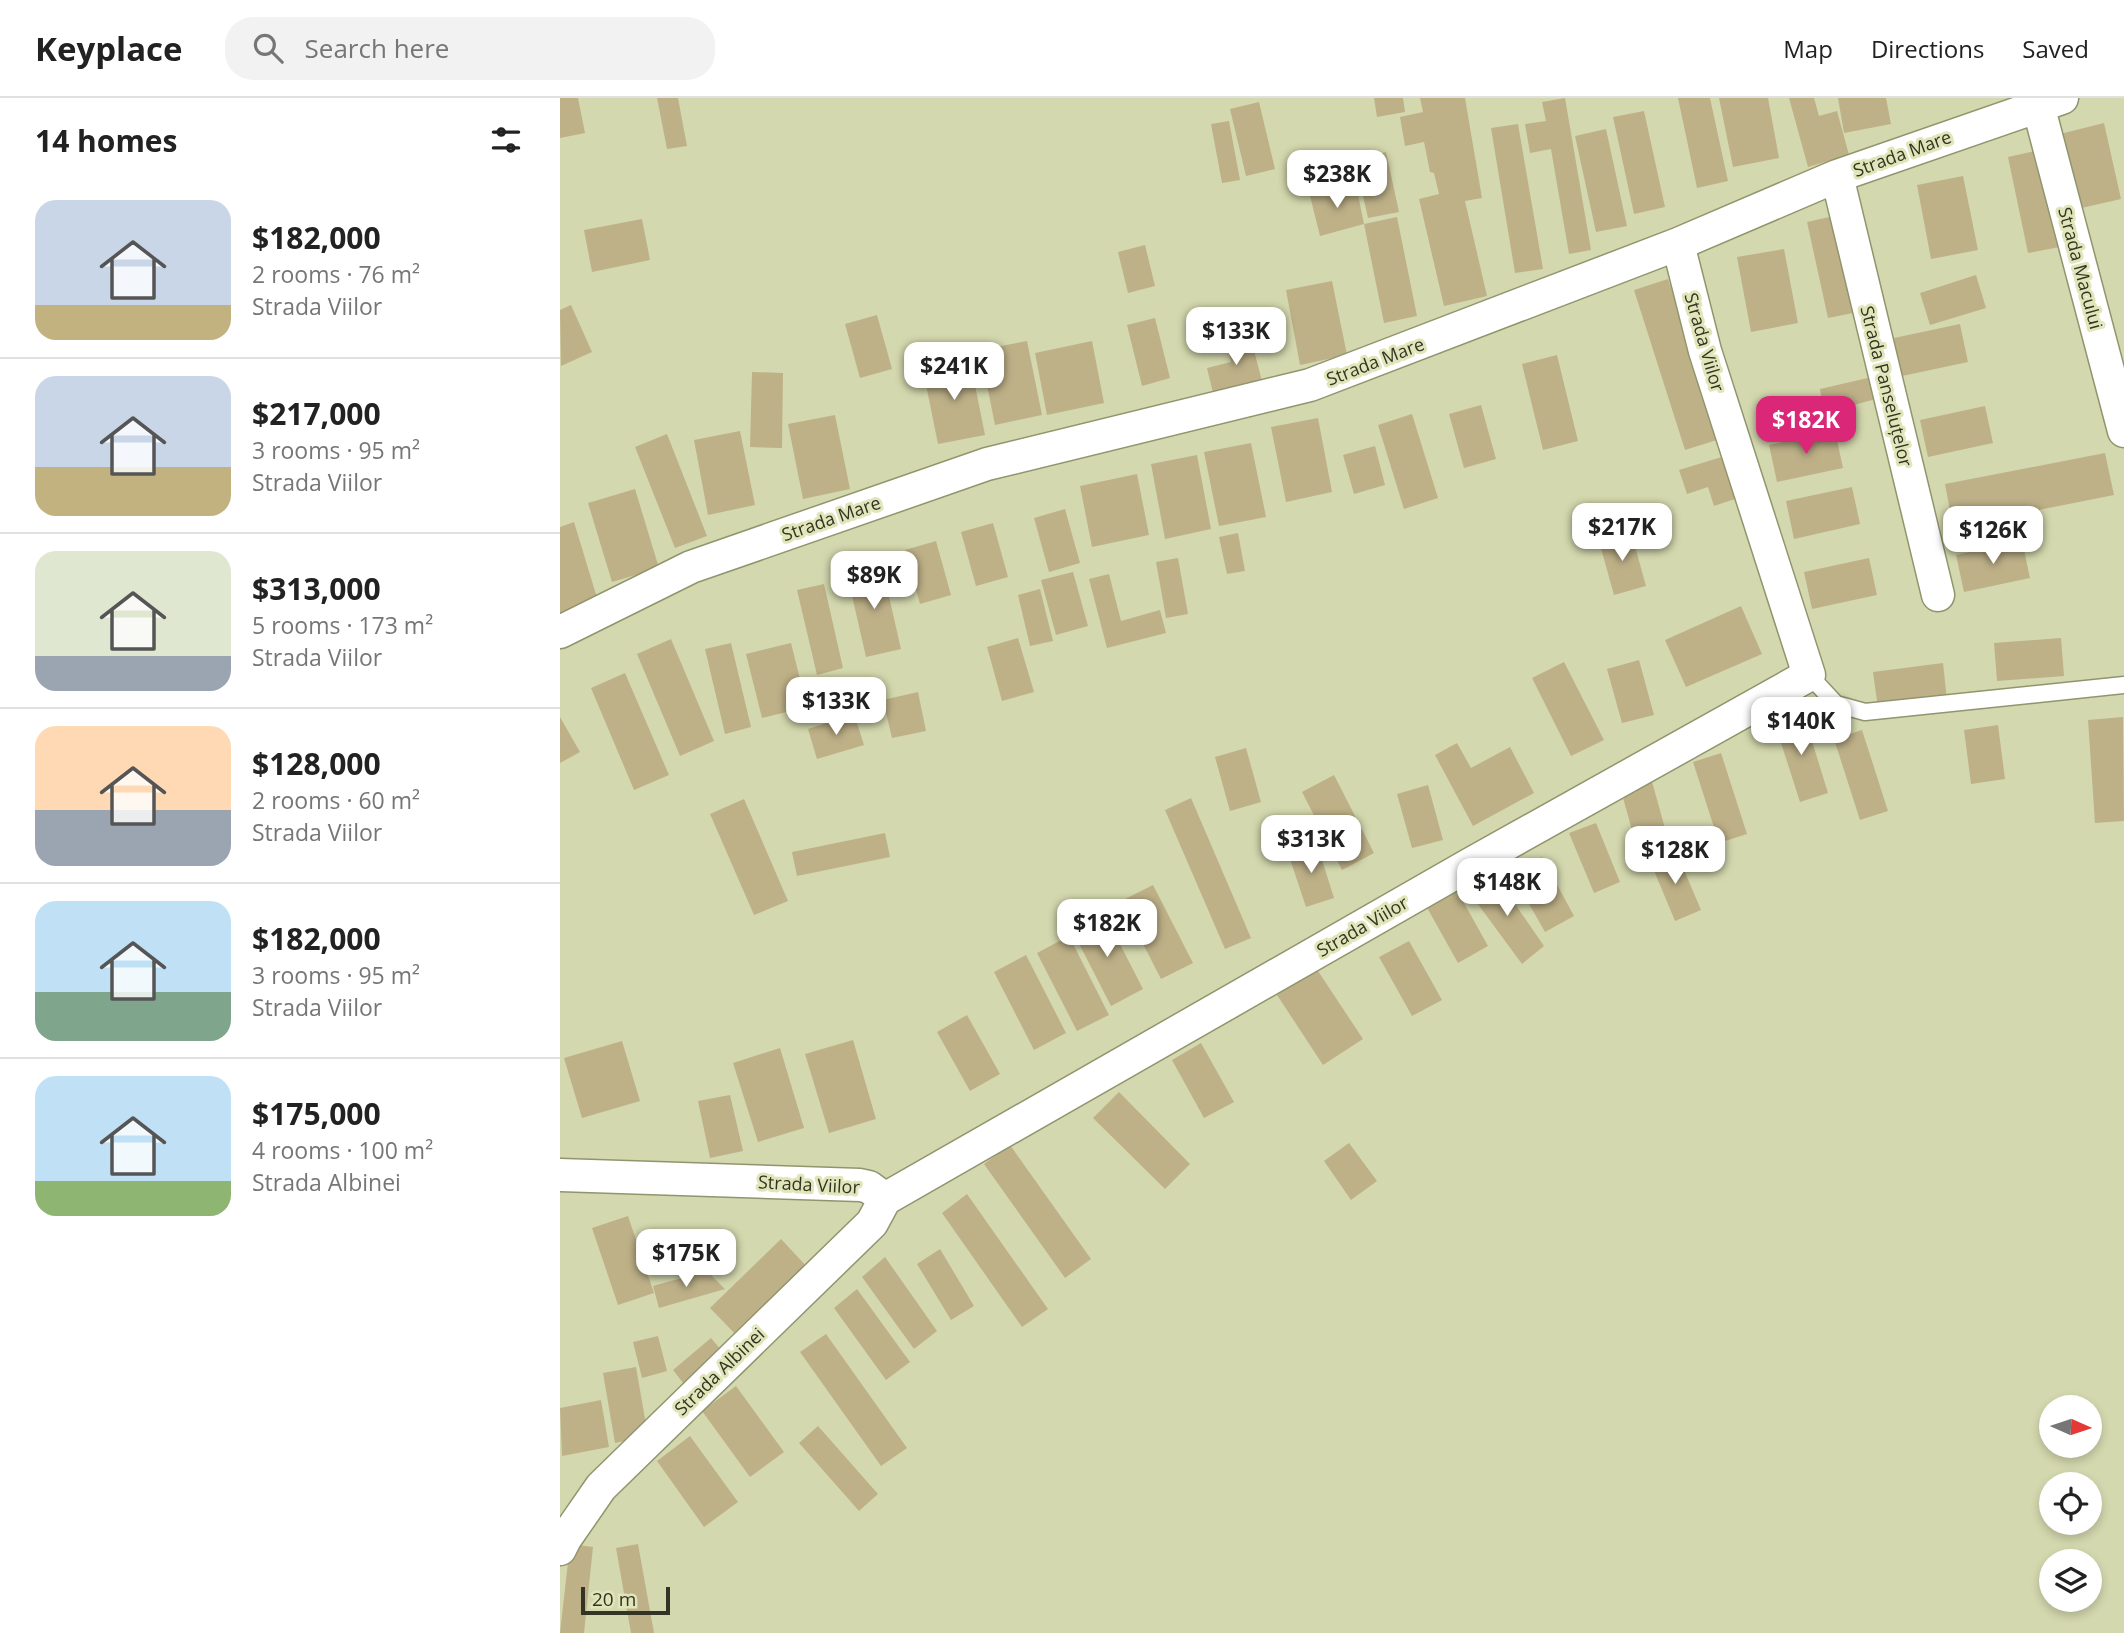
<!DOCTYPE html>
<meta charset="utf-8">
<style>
:root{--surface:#fff;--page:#f2f2f2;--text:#222;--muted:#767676;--line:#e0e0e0;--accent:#db2777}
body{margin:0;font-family:"Open Sans",sans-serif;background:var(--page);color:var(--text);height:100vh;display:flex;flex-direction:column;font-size:26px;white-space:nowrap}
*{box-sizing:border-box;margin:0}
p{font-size:23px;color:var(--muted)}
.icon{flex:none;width:38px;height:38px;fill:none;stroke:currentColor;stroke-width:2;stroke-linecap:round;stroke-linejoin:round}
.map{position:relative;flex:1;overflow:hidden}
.drawer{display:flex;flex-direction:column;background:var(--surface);width:560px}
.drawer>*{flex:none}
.needle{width:46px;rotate:93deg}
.fabs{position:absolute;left:1479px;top:1297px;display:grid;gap:14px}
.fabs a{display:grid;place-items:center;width:63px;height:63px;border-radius:50%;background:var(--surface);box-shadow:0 4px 10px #0003;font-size:35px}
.scale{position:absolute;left:21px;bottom:18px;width:89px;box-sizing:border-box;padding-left:7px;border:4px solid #333423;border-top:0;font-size:19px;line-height:24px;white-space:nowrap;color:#333423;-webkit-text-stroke:5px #e1e6ba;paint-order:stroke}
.price{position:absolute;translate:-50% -60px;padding:0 16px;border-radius:14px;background:#fff;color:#222;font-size:23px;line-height:46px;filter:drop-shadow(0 2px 4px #0008)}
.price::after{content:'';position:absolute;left:50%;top:42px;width:21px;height:16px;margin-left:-10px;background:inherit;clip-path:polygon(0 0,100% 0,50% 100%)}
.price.selected{background:var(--accent);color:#fff}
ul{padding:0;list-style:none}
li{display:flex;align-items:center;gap:21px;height:175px;padding:0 35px}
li+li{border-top:2px solid var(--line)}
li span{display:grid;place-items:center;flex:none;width:196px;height:140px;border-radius:21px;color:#555}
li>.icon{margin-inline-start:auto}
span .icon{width:84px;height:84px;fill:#fffc;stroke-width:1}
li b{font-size:30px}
h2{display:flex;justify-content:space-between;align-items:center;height:84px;padding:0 35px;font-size:30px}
header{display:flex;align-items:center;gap:42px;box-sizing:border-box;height:98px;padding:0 35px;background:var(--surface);border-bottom:2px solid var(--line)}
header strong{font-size:33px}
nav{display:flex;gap:38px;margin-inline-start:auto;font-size:24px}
.search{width:490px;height:63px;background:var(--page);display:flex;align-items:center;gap:18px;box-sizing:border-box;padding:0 24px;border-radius:28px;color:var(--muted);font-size:26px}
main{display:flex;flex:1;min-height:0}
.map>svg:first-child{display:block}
.building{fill:#beb188}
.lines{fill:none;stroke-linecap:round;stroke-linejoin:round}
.service-casing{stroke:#91956d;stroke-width:19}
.minor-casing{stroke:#91956d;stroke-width:35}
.service{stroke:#fff;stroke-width:16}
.minor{stroke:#fff;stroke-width:32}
.labels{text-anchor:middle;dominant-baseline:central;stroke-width:6;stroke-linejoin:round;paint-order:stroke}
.street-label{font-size:18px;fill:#333423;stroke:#e1e6ba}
</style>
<header>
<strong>Keyplace</strong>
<div class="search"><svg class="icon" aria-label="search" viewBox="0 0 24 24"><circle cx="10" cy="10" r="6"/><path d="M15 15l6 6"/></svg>Search here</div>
<nav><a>Map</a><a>Directions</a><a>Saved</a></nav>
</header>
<main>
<section class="drawer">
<h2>14 homes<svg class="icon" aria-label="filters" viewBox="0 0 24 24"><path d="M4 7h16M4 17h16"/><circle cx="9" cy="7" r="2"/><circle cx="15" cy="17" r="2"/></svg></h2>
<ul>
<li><span style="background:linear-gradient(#c9d6e8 75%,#c2b280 0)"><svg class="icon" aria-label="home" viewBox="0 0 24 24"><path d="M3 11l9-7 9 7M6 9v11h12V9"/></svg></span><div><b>$182,000</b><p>2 rooms · 76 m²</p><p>Strada Viilor</p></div></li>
<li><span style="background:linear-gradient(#c9d6e8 65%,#c2b280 0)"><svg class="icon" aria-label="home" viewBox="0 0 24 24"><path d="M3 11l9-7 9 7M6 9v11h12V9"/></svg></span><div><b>$217,000</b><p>3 rooms · 95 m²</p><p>Strada Viilor</p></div></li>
<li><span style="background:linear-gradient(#dfe7d0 75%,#9aa5b1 0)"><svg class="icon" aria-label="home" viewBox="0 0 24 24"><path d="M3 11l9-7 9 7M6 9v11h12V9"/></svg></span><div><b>$313,000</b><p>5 rooms · 173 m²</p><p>Strada Viilor</p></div></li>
<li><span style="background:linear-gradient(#ffd9b3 60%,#9aa5b1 0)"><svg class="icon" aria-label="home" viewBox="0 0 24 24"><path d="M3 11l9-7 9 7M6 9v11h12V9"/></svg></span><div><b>$128,000</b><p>2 rooms · 60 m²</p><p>Strada Viilor</p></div></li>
<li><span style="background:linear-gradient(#bfe0f5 65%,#7fa58c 0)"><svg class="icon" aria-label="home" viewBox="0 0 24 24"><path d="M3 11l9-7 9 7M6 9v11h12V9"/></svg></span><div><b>$182,000</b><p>3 rooms · 95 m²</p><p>Strada Viilor</p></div></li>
<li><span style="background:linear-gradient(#bfe0f5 75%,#8fb573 0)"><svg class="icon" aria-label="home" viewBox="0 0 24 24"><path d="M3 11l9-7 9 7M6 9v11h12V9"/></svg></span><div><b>$175,000</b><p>4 rooms · 100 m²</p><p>Strada Albinei</p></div></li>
</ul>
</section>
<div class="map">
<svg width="1564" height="1535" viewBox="0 0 1564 1535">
<rect width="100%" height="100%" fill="#d4d8ae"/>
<path class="building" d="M0,0H18L25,35L0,40Z
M97,0H118L127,48L107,51Z
M814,0H843L845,14L817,19Z
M860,0H905L922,100L905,103L927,198L884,208L859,101L879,96L874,75L870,74L864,44L845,48L840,19L863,14Z
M1005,0L1031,152L1009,156L991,51L970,55L965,26L986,23L982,4Z
M1118,0H1150L1168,83L1137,90Z
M1159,0H1208L1219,60L1173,69Z
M1229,0H1254L1259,18L1277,13L1289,57L1248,69Z
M1278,0H1326L1331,26L1284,35Z
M699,4L715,71L686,78L670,11Z
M1084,13L1105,109L1074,116L1053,19Z
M669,23L680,82L662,85L651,26Z
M1544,25L1561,101L1517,111L1500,36Z
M958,26L983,171L955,175L931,30Z
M1046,31L1067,128L1036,134L1015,38Z
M1479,52L1500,149L1468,155L1448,59Z
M826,54L839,114L808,120L795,62Z
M1403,78L1418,152L1371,161L1357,87Z
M796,87L804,126L760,138L750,98Z
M1278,117L1298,214L1268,220L1247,124Z
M837,119L857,218L824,225L804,126Z
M82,121L90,162L32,174L24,132Z
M585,147L595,188L568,195L558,154Z
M1224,151L1238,225L1191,234L1177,159Z
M1416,177L1426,210L1370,227L1360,195Z
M1108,181L1160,341L1125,352L1074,192Z
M772,183L787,257L740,267L726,192Z
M11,207L32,254L1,268L0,212Z
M317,217L332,271L300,280L285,226Z
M595,220L610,280L582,288L567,227Z
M1400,226L1408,264L1342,278L1334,240Z
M690,237L702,283L653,295L647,270L671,264L666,244Z
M467,243L482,317L435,327L420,252Z
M532,243L544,305L487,317L475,255Z
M997,257L1018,343L983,352L962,266Z
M410,262L425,337L378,346L363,272Z
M192,274L223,275L222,350L190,349Z
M1312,279L1316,301L1264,315L1260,291Z
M921,307L936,361L904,370L889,316Z
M1425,308L1433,345L1368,359L1360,322Z
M852,316L878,400L844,411L818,327Z
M275,317L290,391L243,401L228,326Z
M758,320L772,394L726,404L711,329Z
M180,333L195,407L148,417L134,342Z
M1275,333L1283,370L1217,384L1209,347Z
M107,336L147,438L115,450L75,349Z
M691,345L706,419L659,428L644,354Z
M815,348L825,387L794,396L783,357Z
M1545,355L1554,397L1393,429L1385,386Z
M637,357L651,431L605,441L591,366Z
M1165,358L1178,400L1154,408L1148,389L1127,396L1119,372Z
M577,376L589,437L532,449L520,388Z
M1292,389L1300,426L1234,441L1226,403Z
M75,391L99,470L52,484L28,405Z
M505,411L520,465L489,474L474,420Z
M14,424L38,503L0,515V429Z
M433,425L448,479L416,488L401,434Z
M1071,434L1086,488L1054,497L1039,443Z
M678,435L685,473L667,476L659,439Z
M376,443L391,497L360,506L345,452Z
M1462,443L1470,480L1404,494L1396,457Z
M618,460L628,516L606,520L596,464Z
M1309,460L1317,497L1252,511L1244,474Z
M322,468L341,551L306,559L287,476Z
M513,474L528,528L496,537L481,482Z
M549,476L561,523L600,512L606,535L547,550L529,481Z
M264,486L283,570L257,577L237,492Z
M480,491L493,543L470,548L458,497Z
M1181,508L1202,556L1126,589L1105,542Z
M458,540L474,594L442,603L427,549Z
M1501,540L1504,578L1437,583L1434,545Z
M111,541L154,643L120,658L77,556Z
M171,545L191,629L165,636L145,551Z
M231,545L247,609L202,620L186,556Z
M1079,562L1094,617L1062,625L1047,571Z
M1004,564L1044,642L1011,658L972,580Z
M1383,565L1387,602L1318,610L1313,574Z
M65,575L109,677L74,692L31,590Z
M358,594L366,633L332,640L323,602Z
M1243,614L1268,695L1240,704L1214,623Z
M294,616L304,647L257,661L248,631Z
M0,619L20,654L0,665Z
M1563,619L1564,723L1535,725L1528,622Z
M1438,627L1445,681L1411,686L1404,632Z
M1302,632L1328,713L1300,722L1274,641Z
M897,645L911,670L950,649L974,695L913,728L875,657Z
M686,650L701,704L670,713L655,659Z
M1161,655L1187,736L1159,745L1133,664Z
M774,677L814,755L782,772L742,694Z
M1091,680L1106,734L1075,743L1060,689Z
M868,687L883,742L852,750L837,696Z
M631,700L691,840L665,851L605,712Z
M184,701L228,803L194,817L150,716Z
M1036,725L1060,784L1034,795L1009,735Z
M325,735L330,759L237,778L232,754Z
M757,746L774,800L746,809L728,755Z
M1116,753L1141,812L1115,823L1090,763Z
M982,759L1014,818L985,834L952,776Z
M933,774L984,848L962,866L909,794Z
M593,787L633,865L601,881L561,803Z
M895,789L928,848L898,865L865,806Z
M543,813L583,891L551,908L511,830Z
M509,838L549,917L517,933L477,855Z
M849,843L882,902L852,918L819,859Z
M466,857L506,935L474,952L434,874Z
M756,870L803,941L763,967L717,897Z
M407,917L440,976L410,993L377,934Z
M293,942L316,1021L269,1035L245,956Z
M62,943L80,1003L22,1020L4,960Z
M641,945L674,1004L644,1020L612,962Z
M220,950L244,1030L198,1044L173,965Z
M559,994L630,1066L605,1091L533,1020Z
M170,997L183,1053L150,1060L138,1003Z
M789,1045L817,1083L791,1102L764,1063Z
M450,1047L531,1161L505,1180L424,1066Z
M407,1096L488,1211L462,1229L382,1115Z
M68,1118L94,1195L58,1207L32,1130Z
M221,1141L249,1171L179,1240L150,1210Z
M380,1151L414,1208L391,1222L357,1166Z
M325,1159L377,1233L354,1251L302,1179Z
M147,1173L165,1191L99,1210L93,1188Z
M297,1191L350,1264L326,1282L274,1210Z
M266,1236L347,1350L321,1368L240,1254Z
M98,1238L107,1273L82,1280L73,1244Z
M151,1240L166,1258L127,1290L113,1272Z
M76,1269L88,1338L55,1345L43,1275Z
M176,1288L224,1354L190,1379L142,1313Z
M41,1302L49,1349L2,1358L0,1310Z
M258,1328L318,1396L299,1413L239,1345Z
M130,1338L178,1404L144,1429L97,1363Z
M10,1446L33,1449L24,1535H0Z
M78,1446L94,1535H71L56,1450Z"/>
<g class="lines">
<defs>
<path id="service" d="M1249,577L1276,606L1305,614L1564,587"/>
<path id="minor" d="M1478,7L1564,333
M1277,78L1378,497
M0,534L131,469L427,366L750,287L1118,146L1277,78L1502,0
M0,1077L300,1087L309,1089L325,1101L909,767L1249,577L1145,253L1118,146
M0,1451L5,1441L41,1389L312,1125L325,1101"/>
</defs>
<use href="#service" class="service-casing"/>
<use href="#minor" class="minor-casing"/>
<use href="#service" class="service"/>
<use href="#minor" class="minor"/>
</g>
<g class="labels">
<g class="street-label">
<text transform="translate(1342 55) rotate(-20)">Strada Mare</text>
<text transform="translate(1521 170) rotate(75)">Strada Macului</text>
<text transform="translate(1145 244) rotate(74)">Strada Viilor</text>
<text transform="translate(815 263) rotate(-21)">Strada Mare</text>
<text transform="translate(1327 288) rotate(76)">Strada Panseluțelor</text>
<text transform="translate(271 420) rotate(-19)">Strada Mare</text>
<text transform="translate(802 828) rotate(-30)">Strada Viilor</text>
<text transform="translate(249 1086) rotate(3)">Strada Viilor</text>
<text transform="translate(159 1273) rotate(-44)">Strada Albinei</text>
</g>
</g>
</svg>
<div class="fabs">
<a><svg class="needle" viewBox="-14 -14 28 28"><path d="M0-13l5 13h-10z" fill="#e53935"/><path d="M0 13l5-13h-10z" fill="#767676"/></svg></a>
<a><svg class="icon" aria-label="locate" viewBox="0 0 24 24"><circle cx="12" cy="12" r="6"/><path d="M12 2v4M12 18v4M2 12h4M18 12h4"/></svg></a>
<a><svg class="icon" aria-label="layers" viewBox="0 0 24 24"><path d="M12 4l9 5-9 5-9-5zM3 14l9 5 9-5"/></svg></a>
</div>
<div class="scale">20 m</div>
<b class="price" style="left:777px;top:112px">$238K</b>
<b class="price" style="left:676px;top:269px">$133K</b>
<b class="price" style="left:394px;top:304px">$241K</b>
<b class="price selected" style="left:1246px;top:358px">$182K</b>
<b class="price" style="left:1062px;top:465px">$217K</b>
<b class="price" style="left:1433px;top:468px">$126K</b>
<b class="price" style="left:314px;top:513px">$89K</b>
<b class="price" style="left:276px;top:639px">$133K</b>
<b class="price" style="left:1241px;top:659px">$140K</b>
<b class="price" style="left:751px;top:777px">$313K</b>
<b class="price" style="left:1115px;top:788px">$128K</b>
<b class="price" style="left:947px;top:820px">$148K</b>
<b class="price" style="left:547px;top:861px">$182K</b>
<b class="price" style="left:126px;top:1191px">$175K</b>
</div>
</main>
